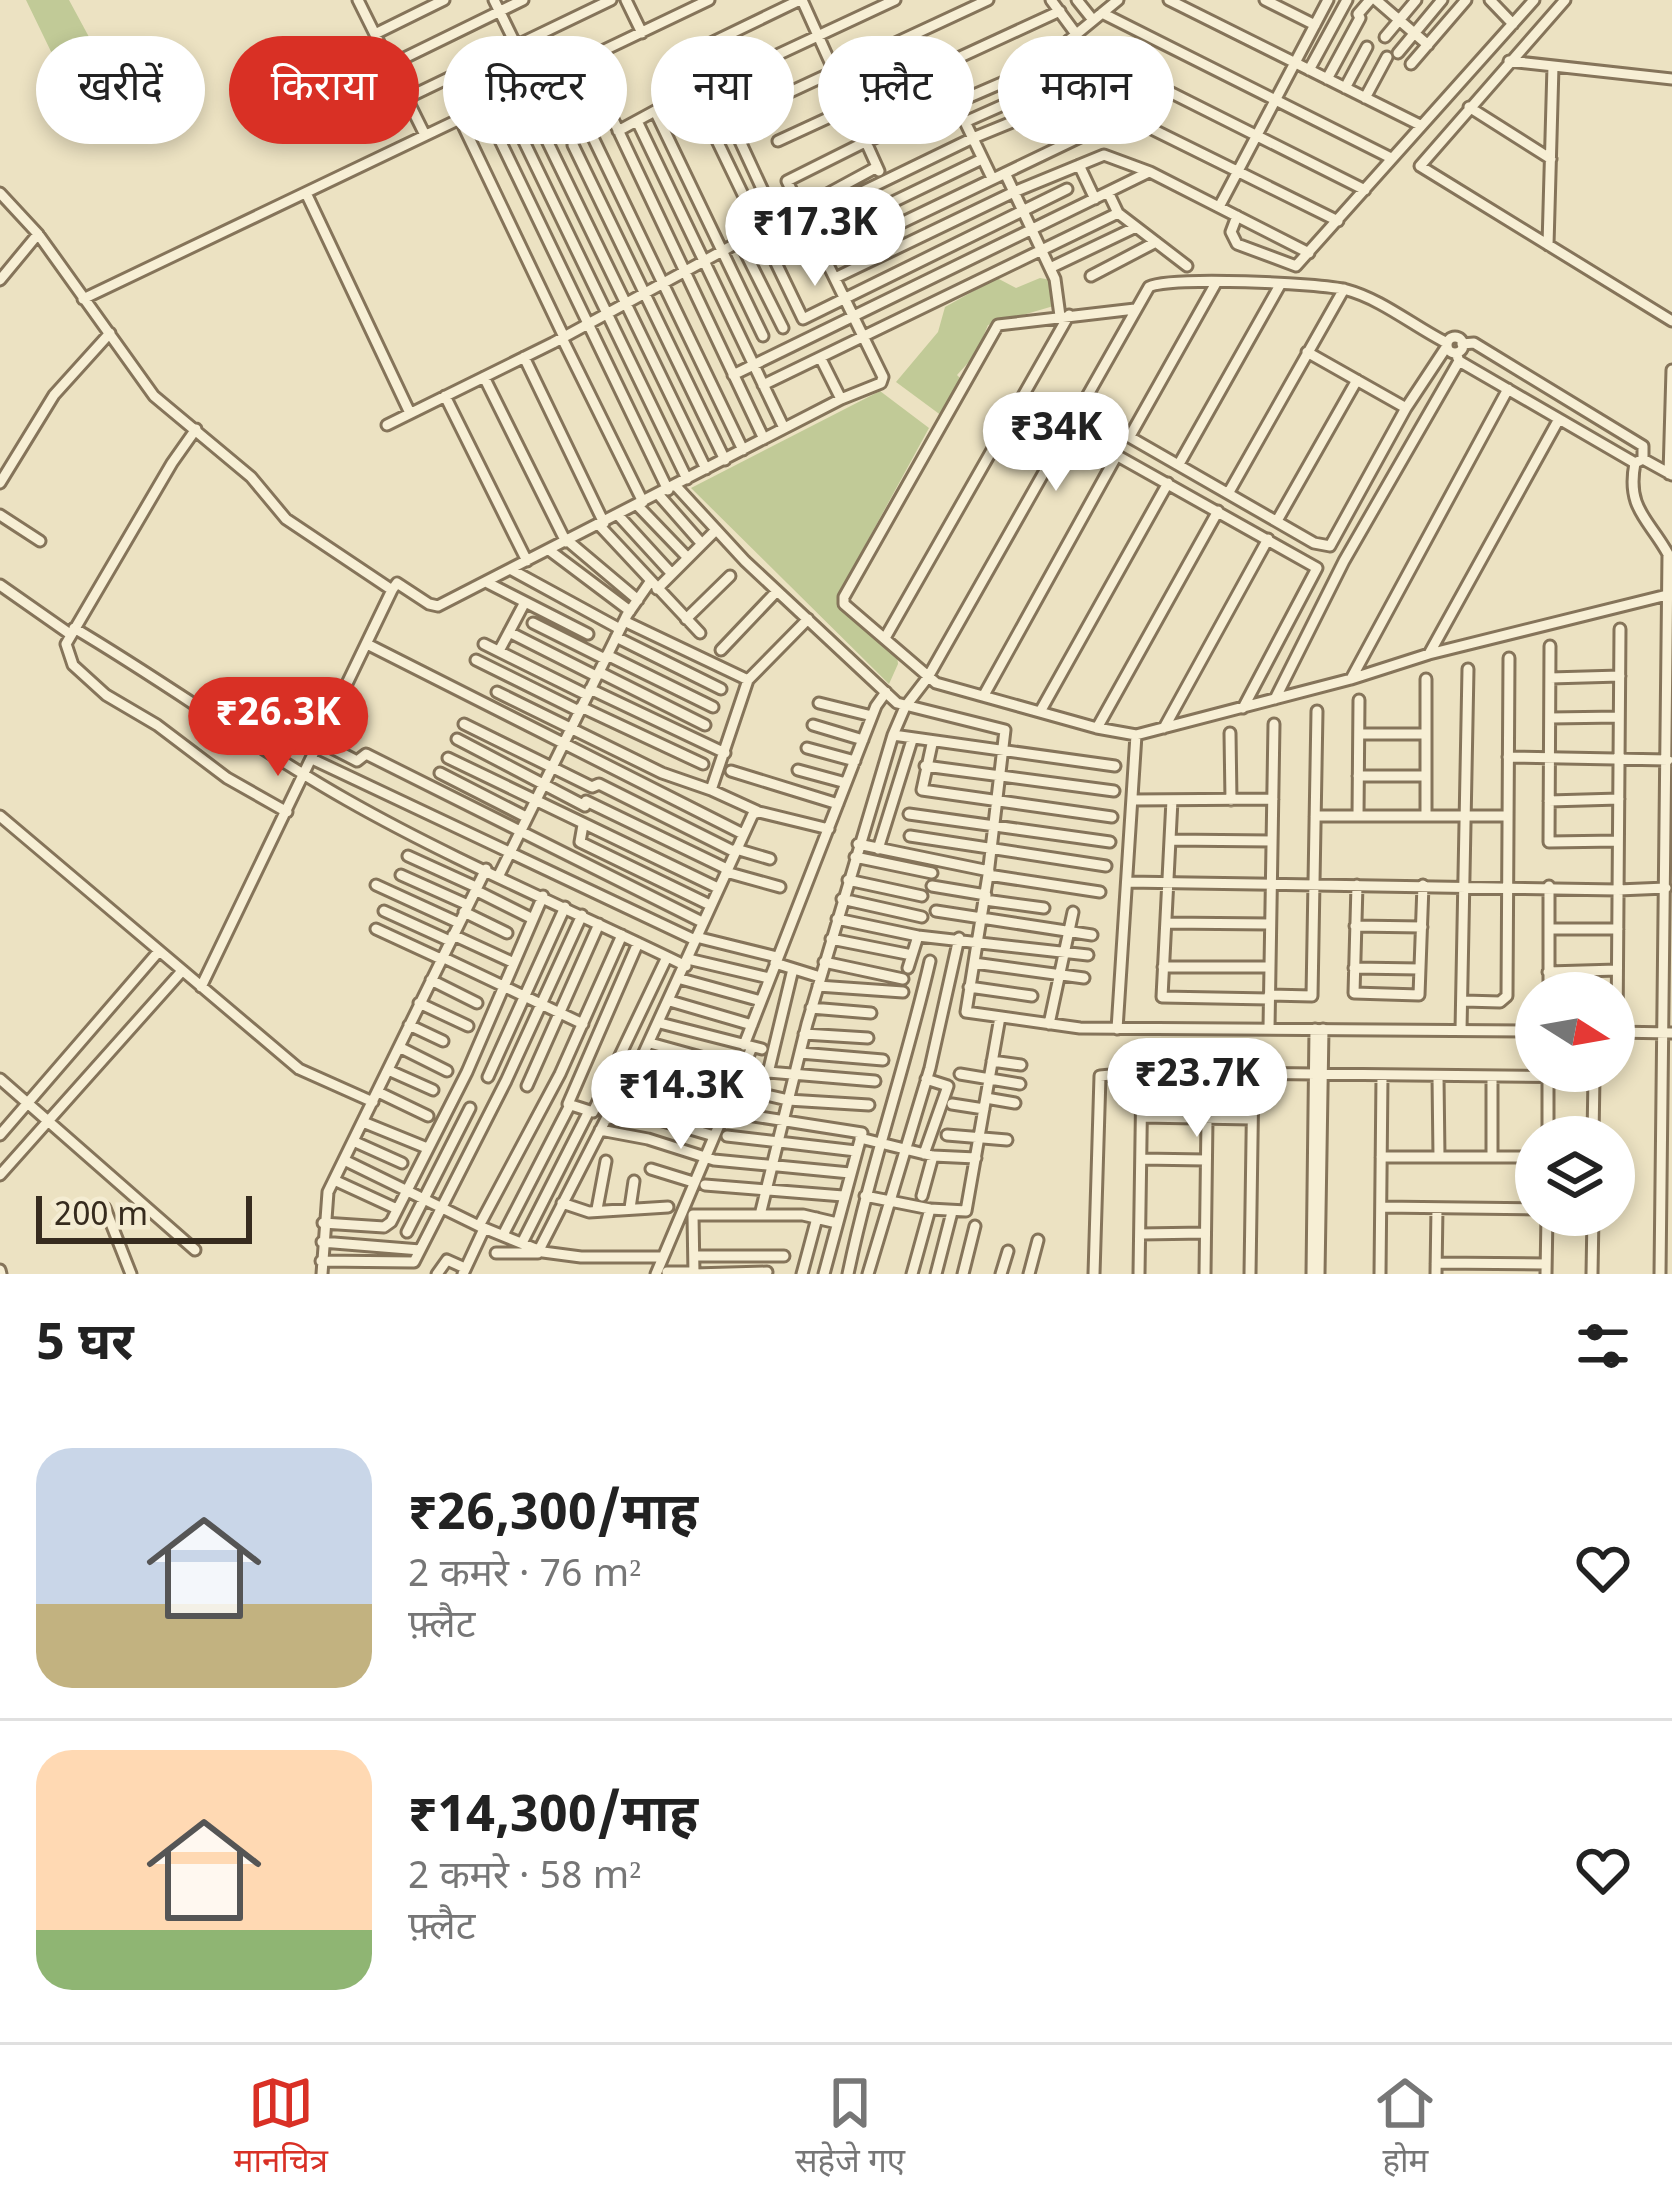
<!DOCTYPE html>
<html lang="hi">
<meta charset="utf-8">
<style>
:root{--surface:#fff;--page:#f2f2f2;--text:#222;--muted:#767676;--line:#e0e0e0;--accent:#d93025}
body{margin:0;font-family:Georgia,"Noto Sans Devanagari",serif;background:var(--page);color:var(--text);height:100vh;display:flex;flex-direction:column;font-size:45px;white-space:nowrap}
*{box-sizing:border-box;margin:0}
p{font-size:39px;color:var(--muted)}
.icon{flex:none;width:66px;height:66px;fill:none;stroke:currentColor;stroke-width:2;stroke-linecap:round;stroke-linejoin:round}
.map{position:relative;height:1274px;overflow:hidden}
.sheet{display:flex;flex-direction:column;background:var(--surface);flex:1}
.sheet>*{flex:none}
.banner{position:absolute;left:36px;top:36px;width:1602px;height:108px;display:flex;gap:24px}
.needle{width:78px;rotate:101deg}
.fabs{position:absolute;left:1515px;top:972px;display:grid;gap:24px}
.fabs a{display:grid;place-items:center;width:120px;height:120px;border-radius:50%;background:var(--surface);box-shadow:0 6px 18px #0003;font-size:60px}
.scale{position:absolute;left:36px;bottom:30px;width:216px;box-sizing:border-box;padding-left:12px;border:6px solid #362b1e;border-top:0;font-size:33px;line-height:42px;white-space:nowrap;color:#362b1e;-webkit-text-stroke:9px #f4ecd2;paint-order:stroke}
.price{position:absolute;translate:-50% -102px;padding:0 27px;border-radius:42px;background:#fff;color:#222;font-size:39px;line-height:78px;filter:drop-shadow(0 3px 6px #0008)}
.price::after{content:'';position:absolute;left:50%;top:72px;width:36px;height:27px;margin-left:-18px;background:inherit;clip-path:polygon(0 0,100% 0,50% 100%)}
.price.current{background:var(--accent);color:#fff}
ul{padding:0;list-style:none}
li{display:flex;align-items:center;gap:36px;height:300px;padding:0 36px}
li+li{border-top:3px solid var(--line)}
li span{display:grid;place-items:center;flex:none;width:336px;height:240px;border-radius:36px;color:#555}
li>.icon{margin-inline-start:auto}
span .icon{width:144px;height:144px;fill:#fffc;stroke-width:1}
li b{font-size:51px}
h2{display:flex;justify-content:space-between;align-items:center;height:144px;padding:0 36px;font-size:51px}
.chip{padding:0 42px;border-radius:54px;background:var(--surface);box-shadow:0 6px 18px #0003;font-size:42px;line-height:108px}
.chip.current{background:var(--accent);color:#fff}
.menu{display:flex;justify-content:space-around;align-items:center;height:168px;border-top:3px solid var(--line);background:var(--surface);font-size:33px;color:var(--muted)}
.menu a{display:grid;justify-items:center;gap:6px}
.menu .current{color:var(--accent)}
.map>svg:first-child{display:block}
.green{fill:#c1ca97}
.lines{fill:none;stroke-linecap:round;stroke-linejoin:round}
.minor-casing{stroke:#85745a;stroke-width:15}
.minor{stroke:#f7efd5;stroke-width:9}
</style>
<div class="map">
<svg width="1672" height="1274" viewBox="0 0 1672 1274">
<rect width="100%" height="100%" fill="#ece2c2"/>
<path class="green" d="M26,0H69L109,74L76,94L58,66Z
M997,278L1016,288L1040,278L1051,280L1057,305L988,325L976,354L957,375L961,379L942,416L896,382L938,332L945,307Z
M880,391L929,428L838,595L897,655L898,664L889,684L691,488Z"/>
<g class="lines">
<defs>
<path id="minor" d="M358,0L425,135
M494,0L535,84
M626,0L642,33
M802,0L879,171
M1051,0L1076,34
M1077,0L1093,20
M1169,0L1420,125
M1265,0L1315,25
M1376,0L1428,45
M1490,0L1513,24
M1565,0L1420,166L1672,321
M1102,13L1391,158
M375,34L444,0
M1385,37L1416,0
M1068,41L1365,190
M711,43L800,0
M1398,53L1442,0
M585,60L764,439
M703,61L776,219
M1509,61L1672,79
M1411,64L1466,0
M390,65L523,0
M683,70L803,319L1067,189
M1309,70L1347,0
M561,71L743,450
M730,77L895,0
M1327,79L1360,18L1358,14L1370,0
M1345,88L1367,47
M522,89L706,469
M407,98L611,0
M503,98L687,479
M1365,98L1387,57
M955,101L992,178
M484,107L668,490
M1469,107L1551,159
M655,111L763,336
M747,112L988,0
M460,119L564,337
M637,121L784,428
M965,122L1039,89
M618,131L712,80
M778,141L1060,11
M573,145L725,460
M1079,165L1095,199
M1005,173L1055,279L1060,316
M1108,192L1118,213L1187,266
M0,193L38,234L154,396L251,477L286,519L392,590
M306,193L410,413
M1219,207L1328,0
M1237,216L1231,232L1237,244L1296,266L1534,0
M806,219L973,138L1081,94L1338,221
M816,239L982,159
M739,240L783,328
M1548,245L1553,66
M826,259L1097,129
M1050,268L1136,227
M1091,276L1156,242
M835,278L1014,192L1104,155L1150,172L1309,253
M0,280L38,234
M83,299L709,0
M1135,309L998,325L844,597V604L936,683L1097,728L1136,735L1351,679L1429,654L1667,595
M1447 345a8 8 0 1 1 16 0a8 8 0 1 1-16 0Z
M562,338L643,502
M1462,344L1474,343L1643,446V459
M1307,352L1406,408
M524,357L604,523
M821,359L841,399
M1459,361L1635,463
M733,375L1149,172
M484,377L566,542
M763,385L1118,213
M445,396L527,561
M1079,408L1314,543L1330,546L1406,408L1447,346
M387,425L553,343L877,167
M1068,428L1317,568L1243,708
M196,429L172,463L66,644L73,665L106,695L157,725L227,778L287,812
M1130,436L1216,283
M1179,464L1280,285
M1669,474L1672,370
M0,483L54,395L110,333
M675,485L745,561L897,703L1005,730L988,875L966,1012L1080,1028L1536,1031
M1229,492L1344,289
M658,494L702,544
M637,505L688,558
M0,515L40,541
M618,515L672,574
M1278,519L1357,380
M599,525L700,633
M568,541L638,600
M549,550L630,611
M510,569L620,629
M486,582L588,634
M0,585L70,634
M657,589L716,530
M392,590L397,583L429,604L438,606L841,399L881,383L883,377L787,181L865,142L1055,60L1068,41L1118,0
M686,619L730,576
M624,621L748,680
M533,623L605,659
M74,628C167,683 253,747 347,800C456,862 574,911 686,966
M509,632L596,676
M616,637L721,689
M885,638L1069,315
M367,644L743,834
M484,644L587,695
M1550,646L1549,842L1618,841
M721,650L777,591
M499,651L525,602
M1429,654L1559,419
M607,655L713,707
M476,660L579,711
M599,672L705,725
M1550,678L1620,676
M1351,679L1508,389
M590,689L725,753
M497,692L662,773L711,790L757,811
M984,695L1117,455
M1275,699L1344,561L1459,361L1456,353
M819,703L872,716
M581,707L703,764
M1041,710L1168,483
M1550,718L1619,717
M464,724L592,787L599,784L735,852
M813,725L863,740
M1097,728L1218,511
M1164,728L1268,539
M1230,733L1231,800
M1359,734H1426
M893,735L1115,766
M457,739L585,806L586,801L727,869
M320,742L357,761L366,754L702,922
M932,744L922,790L1112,817
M807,748L855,761
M1508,757L1668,760
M448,758L718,888
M312,759L695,940
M925,766L1114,791
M798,770L846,783
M731,771L838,804
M440,773L526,817
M1358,776H1426
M711,790L748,680L808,619
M1132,800L1273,799
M1172,800L1162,997L1269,999
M1549,801L1619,799
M909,814L1110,842
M0,816L299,1069L373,1102
M1315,816H1508
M1358,816L1359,700
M1426,816V679
M583,825L580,842L710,905
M910,836L1106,866
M1170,840L1272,841
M858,844L989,871
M736,849L770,859
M878,849L912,740
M408,856L476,887
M855,857L932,873
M726,872L780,887
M401,875L468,905
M499,875L627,615L650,582
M988,875L1100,892
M848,880L922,896
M1127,882L1618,890L1666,888
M376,885L459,923
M1357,885L1354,993L1419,995L1423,885
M932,886L986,895
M475,890L533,919
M842,899L922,917
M985,900L1044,908
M384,911L450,941
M936,911L1092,935
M464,912L507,933
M837,919L918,936L1088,955
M1166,923L1270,924
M1355,926L1422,927
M376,929L441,959
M1549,929H1618
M453,935L514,963
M696,937L777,957
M831,939L912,955
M638,943L568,1104L593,1112L667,957
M442,957L583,1024
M688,959L769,978
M824,962L903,979
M775,963L820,977
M974,963L1084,978
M1163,967H1270
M908,968L918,936
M1354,968L1420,969
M1548,972L1617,970
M681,979L761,1001
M431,980L477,1003
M818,986L903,992
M201,987L392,590
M969,987L1032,996
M1549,993V886
M1269,995L1312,996L1317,711
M670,1001L752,1025
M1464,1001L1500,1002L1507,996L1509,658
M419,1003L468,1026
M811,1008L871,1013
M660,1023L762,1049
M1049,1024L1073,912
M409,1025L443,1041
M1269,1028L1274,724
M1117,1029L1136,735
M1461,1030L1468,669
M1614,1032L1672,1033
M1617,1033L1620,629
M804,1034L868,1038
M650,1043L744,1069
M744,1045L876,706L886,692
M399,1047L447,1071
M800,1053L883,1060
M992,1061L1021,1065
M639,1065L723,1088
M388,1070L433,1090
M756,1071L875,1081
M768,1073L793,969
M960,1074L1020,1084
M488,1077L565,907
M1438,1077L1439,1157
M1492,1077V1157
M0,1079L195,1250
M527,1086L599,924
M629,1087L713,1109
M736,1088L788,1100L869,1105
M378,1092L428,1116
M986,1098L1015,1103
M952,1104L984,1109
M619,1108L714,1136
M741,1114L862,1133L824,1274
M1142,1117L1252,1119
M363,1122L427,1148
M600,1130L648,1139L714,1160L850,1173
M0,1135L159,951
M947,1135L1007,1140
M727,1136L856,1151
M1548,1137V1077
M1593,1137L1594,1076
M860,1138L933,1156L976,1158
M353,1141L402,1163
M924,1154L948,1086L926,1079
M1381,1157H1536
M1141,1159L1206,1160
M344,1160L479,1226L543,1252L581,1257H662
M651,1169L693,1182
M0,1175L182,971
M334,1180L397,1209
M705,1185L843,1196
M865,1196L930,1209L966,1211L1000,1017
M922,1196L933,1156
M562,1203L589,1212L668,1207
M1381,1207L1536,1209
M105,1208L131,1274
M630,1208L634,1181
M597,1209L606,1161
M760,1215L807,1024L893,735L905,707L928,677L1149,287C1170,276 1319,283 1347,290C1381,299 1415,327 1447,343
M323,1223L384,1227L391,1222L467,1072L543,896
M479,1226L560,1074L622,935
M407,1232L470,1108
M1140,1234L1205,1233
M503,1235L570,1105
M322,1242L420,1250
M522,1243L589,1111
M539,1250L606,1119L614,1118L753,814L759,812L829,829
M496,1253H538
M694,1256H784
M321,1261L414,1262L506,1081L582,915
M1436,1263L1546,1264
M0,1270L1,1274
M667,1272H694
M767,1272L694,1274L693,1215H803L837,1223
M322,1274L328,1192L486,869
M437,1274L447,1260L465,1268
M463,1274L484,1229
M656,1274L752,1047
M802,1274L817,1218
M848,1274C870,1168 906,1066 930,961
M868,1274L930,1068L959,938
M912,1274L930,1209
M936,1274L952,1212
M963,1274L975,1226
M1001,1274L1008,1251
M1029,1274L1038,1240
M1094,1274L1100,1076L1142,1072L1594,1077
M1139,1274L1142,1072
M1205,1274L1207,1118
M1250,1274L1253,1074
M1312,1274L1315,1029
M1319,1274L1323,1029
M1380,1274L1382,1077
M1436,1274L1437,1208
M1546,1274L1547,1215
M1592,1274L1593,1215
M1660,1274L1668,554C1649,519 1626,509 1635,463L1643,459L1672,475"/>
</defs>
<use href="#minor" class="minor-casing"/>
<use href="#minor" class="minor"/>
</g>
</svg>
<div class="fabs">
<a><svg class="needle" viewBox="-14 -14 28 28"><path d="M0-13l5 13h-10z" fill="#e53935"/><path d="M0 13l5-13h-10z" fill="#767676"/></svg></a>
<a><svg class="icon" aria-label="layers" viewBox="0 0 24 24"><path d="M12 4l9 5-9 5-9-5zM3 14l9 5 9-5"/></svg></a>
</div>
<div class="scale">200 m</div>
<b class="price" style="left:815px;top:289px">₹17.3K</b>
<b class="price" style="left:1056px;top:494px">₹34K</b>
<b class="price current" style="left:278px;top:779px">₹26.3K</b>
<b class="price" style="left:1197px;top:1140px">₹23.7K</b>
<b class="price" style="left:681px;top:1152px">₹14.3K</b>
<div class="banner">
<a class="chip">खरीदें</a>
<a class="chip current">किराया</a>
<a class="chip">फ़िल्टर</a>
<a class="chip">नया</a>
<a class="chip">फ़्लैट</a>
<a class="chip">मकान</a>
</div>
</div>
<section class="sheet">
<h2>5 घर<svg class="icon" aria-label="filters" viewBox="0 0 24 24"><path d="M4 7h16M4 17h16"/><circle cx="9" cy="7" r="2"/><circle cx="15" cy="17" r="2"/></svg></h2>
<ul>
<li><span style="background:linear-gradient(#c9d6e8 65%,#c2b280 0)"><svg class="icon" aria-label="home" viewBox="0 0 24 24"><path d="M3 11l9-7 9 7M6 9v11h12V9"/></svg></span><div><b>₹26,300/माह</b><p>2 कमरे · 76 m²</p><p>फ़्लैट</p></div><svg class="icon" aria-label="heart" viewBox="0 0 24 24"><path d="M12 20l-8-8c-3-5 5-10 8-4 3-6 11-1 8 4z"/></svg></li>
<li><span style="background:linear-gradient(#ffd9b3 75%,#8fb573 0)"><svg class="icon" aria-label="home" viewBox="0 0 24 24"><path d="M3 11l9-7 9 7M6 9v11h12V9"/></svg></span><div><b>₹14,300/माह</b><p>2 कमरे · 58 m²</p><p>फ़्लैट</p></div><svg class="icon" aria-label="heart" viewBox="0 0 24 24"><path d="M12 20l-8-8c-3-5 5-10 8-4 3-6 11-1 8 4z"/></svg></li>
</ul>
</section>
<nav class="menu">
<a class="current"><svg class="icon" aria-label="map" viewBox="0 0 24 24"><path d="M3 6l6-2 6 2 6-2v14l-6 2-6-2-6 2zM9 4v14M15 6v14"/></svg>मानचित्र</a>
<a><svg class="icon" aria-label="saved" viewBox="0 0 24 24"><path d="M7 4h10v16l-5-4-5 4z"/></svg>सहेजे गए</a>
<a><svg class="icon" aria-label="home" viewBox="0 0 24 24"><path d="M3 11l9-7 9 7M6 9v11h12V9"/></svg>होम</a>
</nav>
